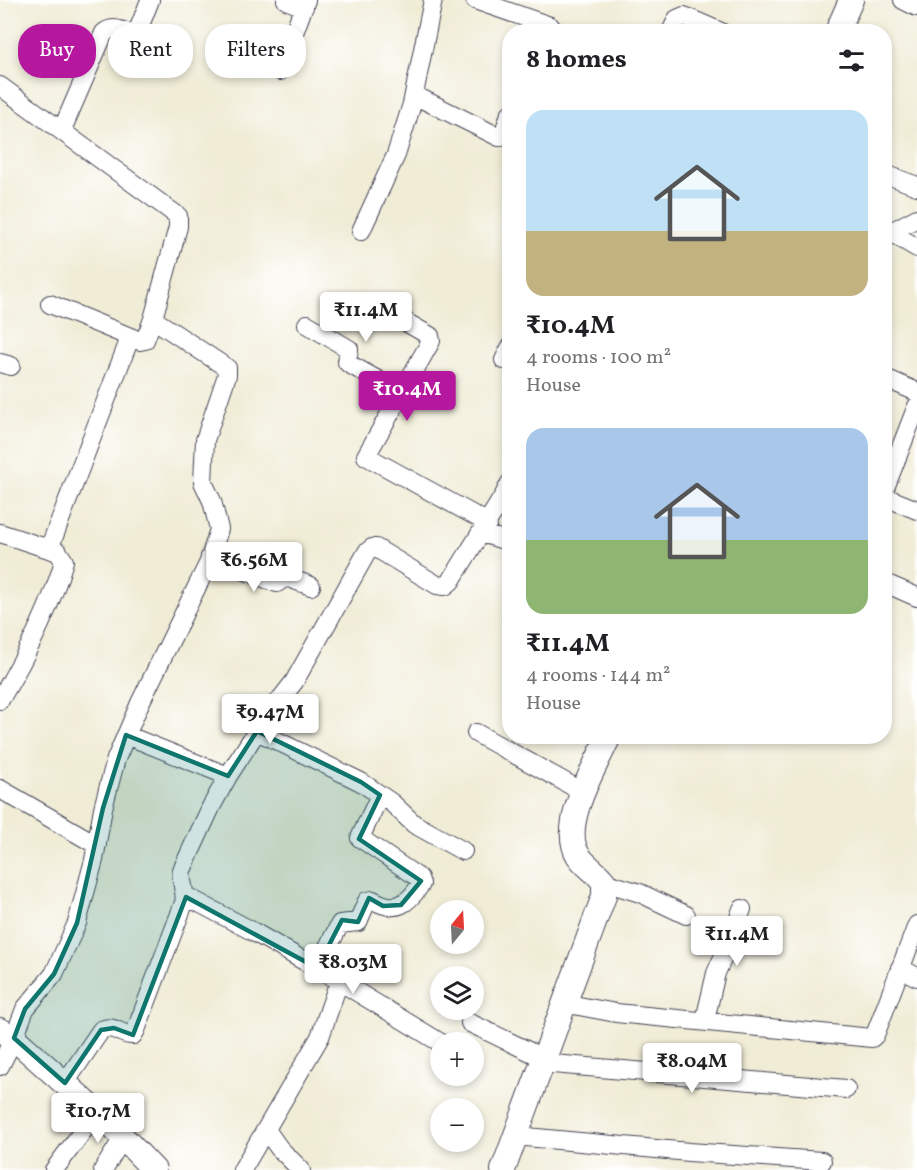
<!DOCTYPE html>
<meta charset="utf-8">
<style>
:root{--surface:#fff;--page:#f6f6f6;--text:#202124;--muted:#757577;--accent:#b5179e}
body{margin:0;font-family:Vollkorn,serif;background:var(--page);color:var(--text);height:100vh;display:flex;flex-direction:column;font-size:22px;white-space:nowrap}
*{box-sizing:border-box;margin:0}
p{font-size:20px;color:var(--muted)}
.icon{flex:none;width:33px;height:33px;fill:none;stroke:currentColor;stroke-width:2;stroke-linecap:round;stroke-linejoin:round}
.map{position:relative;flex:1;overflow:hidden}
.details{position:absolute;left:502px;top:24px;width:390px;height:720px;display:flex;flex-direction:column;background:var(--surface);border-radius:24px;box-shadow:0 3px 9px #0003}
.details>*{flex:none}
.banner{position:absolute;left:18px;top:24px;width:394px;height:54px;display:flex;gap:12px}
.needle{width:39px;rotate:18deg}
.fabs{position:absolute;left:430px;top:900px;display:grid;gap:12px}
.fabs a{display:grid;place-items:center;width:54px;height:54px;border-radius:50%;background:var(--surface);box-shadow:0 3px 9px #0003;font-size:30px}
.price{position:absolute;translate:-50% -51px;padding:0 14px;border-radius:6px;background:#fff;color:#222;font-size:20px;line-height:39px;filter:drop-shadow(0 2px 3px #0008)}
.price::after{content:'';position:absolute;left:50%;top:36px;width:18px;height:14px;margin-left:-9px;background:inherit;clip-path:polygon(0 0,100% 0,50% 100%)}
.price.active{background:var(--accent);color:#fff}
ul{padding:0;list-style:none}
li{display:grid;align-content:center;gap:12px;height:318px;padding:0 24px}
li span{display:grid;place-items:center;height:186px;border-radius:18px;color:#555}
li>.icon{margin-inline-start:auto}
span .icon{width:108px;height:108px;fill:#fffc;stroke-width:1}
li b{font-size:26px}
h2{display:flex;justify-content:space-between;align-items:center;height:72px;padding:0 24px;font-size:26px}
.chip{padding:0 21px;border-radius:24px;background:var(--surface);box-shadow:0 3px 9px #0003;font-size:21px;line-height:54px}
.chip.active{background:var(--accent);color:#fff}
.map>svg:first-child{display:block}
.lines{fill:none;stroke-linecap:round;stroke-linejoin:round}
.minor-casing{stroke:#414052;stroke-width:20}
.tertiary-casing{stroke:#414052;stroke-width:26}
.minor{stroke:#fff;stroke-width:18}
.tertiary{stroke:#fff;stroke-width:24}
.marked{fill:#0f766e;fill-opacity:0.2;stroke:#0f766e;stroke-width:4.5;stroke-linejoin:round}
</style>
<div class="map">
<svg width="917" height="1170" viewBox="0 0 917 1170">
<rect width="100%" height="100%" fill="#fff"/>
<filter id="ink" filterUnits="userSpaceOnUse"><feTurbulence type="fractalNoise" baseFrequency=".0167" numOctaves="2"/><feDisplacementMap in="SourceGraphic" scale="12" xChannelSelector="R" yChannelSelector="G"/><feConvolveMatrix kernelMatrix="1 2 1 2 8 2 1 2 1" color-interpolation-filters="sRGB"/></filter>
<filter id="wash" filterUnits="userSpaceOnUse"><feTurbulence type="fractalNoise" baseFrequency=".008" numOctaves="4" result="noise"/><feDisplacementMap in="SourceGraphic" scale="24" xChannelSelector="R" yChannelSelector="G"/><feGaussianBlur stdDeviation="1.35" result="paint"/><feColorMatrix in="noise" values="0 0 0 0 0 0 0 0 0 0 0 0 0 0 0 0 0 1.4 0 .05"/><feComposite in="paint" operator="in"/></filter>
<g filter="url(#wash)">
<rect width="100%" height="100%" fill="#f0ecd6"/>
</g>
<g filter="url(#ink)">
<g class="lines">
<defs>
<path id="minor" d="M286,0L304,7
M475,0L550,26L555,32
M903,0L917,7
M671,32L677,19L684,16L721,32
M280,71L306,0
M0,86L178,216V227L153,319L227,368V375L205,440L203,482L212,501L219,529L209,562L140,703L116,759L103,808L94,860L77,923L54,974L25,1009L14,1038L0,1066
M414,95L499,137L503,135L510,114
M62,130L104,33C115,23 125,35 137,33L150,0
M885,174L917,186
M361,231L396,155L412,104L433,0
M892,233L917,248
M885,235L917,218
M50,304L140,341L145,340L153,319
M397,317L430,336L431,341L366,456L488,523
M307,324L349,349L347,362L349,364L403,394
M504,360L510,348
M0,363L11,366
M885,378L917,392
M885,488L917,406
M885,497L917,510
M0,533L58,552L64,561C50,610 26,656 0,700
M481,533L510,542
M49,549L130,338
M210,557L274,582L277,583L286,577L311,586
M885,583L917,597
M257,731L361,782L392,803L414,824L463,851
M476,733L583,792
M126,735L228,776
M0,789L97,845
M604,882L640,893L686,915
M186,896L252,931L339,981L320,1037L242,1170
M317,968L340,924L358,922L367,901L373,900C396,913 407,905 421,884L419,878L360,838L380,795
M900,968L917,977
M339,981L441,1043
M563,1003L616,1013L872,1038L875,1035L917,925
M705,1020L716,973L733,935L742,909
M470,1023L543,1058
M541,1063L846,1089
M65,1083L101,1030C117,1024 119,1036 133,1035L136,1030L184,903C187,891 179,881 182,870L211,807L228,776L264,720L294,682L367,552L372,548H376L437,585L445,586L451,581L504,495L510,483
M267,1131L279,1148L301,1170
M515,1136L689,1152L822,1161
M54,1170L97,1112
M103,1170L123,1138"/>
<path id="tertiary" d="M837,32L851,0
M0,1030L14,1038L109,1123L154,1170
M503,1170L604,896V882C597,872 585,866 578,855C559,824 596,766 609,736"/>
</defs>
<use href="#minor" class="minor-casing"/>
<use href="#tertiary" class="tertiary-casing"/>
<use href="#minor" class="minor"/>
<use href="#tertiary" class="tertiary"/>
</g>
</g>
<path class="marked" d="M257,731L361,782L380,795L359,839L421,881L401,905L383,906L369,898L358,922L342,920L317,968L186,897L133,1035L114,1028L101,1030L65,1083L14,1038L25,1009L54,974L77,923L103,808L126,735L228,776Z"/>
</svg>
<div class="fabs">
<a><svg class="needle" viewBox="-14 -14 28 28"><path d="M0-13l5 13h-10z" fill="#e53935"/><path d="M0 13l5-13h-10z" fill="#757577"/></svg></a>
<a><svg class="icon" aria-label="layers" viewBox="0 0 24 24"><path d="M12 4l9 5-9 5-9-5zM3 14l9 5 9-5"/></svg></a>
<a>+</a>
<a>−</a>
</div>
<b class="price" style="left:366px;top:343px">₹11.4M</b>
<b class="price active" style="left:407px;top:422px">₹10.4M</b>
<b class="price" style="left:254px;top:593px">₹6.56M</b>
<b class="price" style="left:270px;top:745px">₹9.47M</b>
<b class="price" style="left:737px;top:967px">₹11.4M</b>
<b class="price" style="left:353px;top:995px">₹8.03M</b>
<b class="price" style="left:692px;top:1094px">₹8.04M</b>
<b class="price" style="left:98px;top:1144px">₹10.7M</b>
<div class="banner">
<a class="chip active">Buy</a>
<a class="chip">Rent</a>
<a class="chip">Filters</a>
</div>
<section class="details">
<h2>8 homes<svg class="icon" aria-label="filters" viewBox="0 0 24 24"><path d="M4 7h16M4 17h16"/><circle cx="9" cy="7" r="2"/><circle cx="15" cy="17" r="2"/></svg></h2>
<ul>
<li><span style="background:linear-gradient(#bfe0f5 65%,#c2b280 0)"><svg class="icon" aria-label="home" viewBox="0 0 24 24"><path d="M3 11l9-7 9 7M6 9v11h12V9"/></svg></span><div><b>₹10.4M</b><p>4 rooms · 100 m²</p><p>House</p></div></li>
<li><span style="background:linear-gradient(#a9c7e8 60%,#8fb573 0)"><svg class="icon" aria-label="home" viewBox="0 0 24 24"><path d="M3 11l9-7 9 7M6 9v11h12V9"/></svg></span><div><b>₹11.4M</b><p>4 rooms · 144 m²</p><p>House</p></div></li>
</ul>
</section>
</div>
